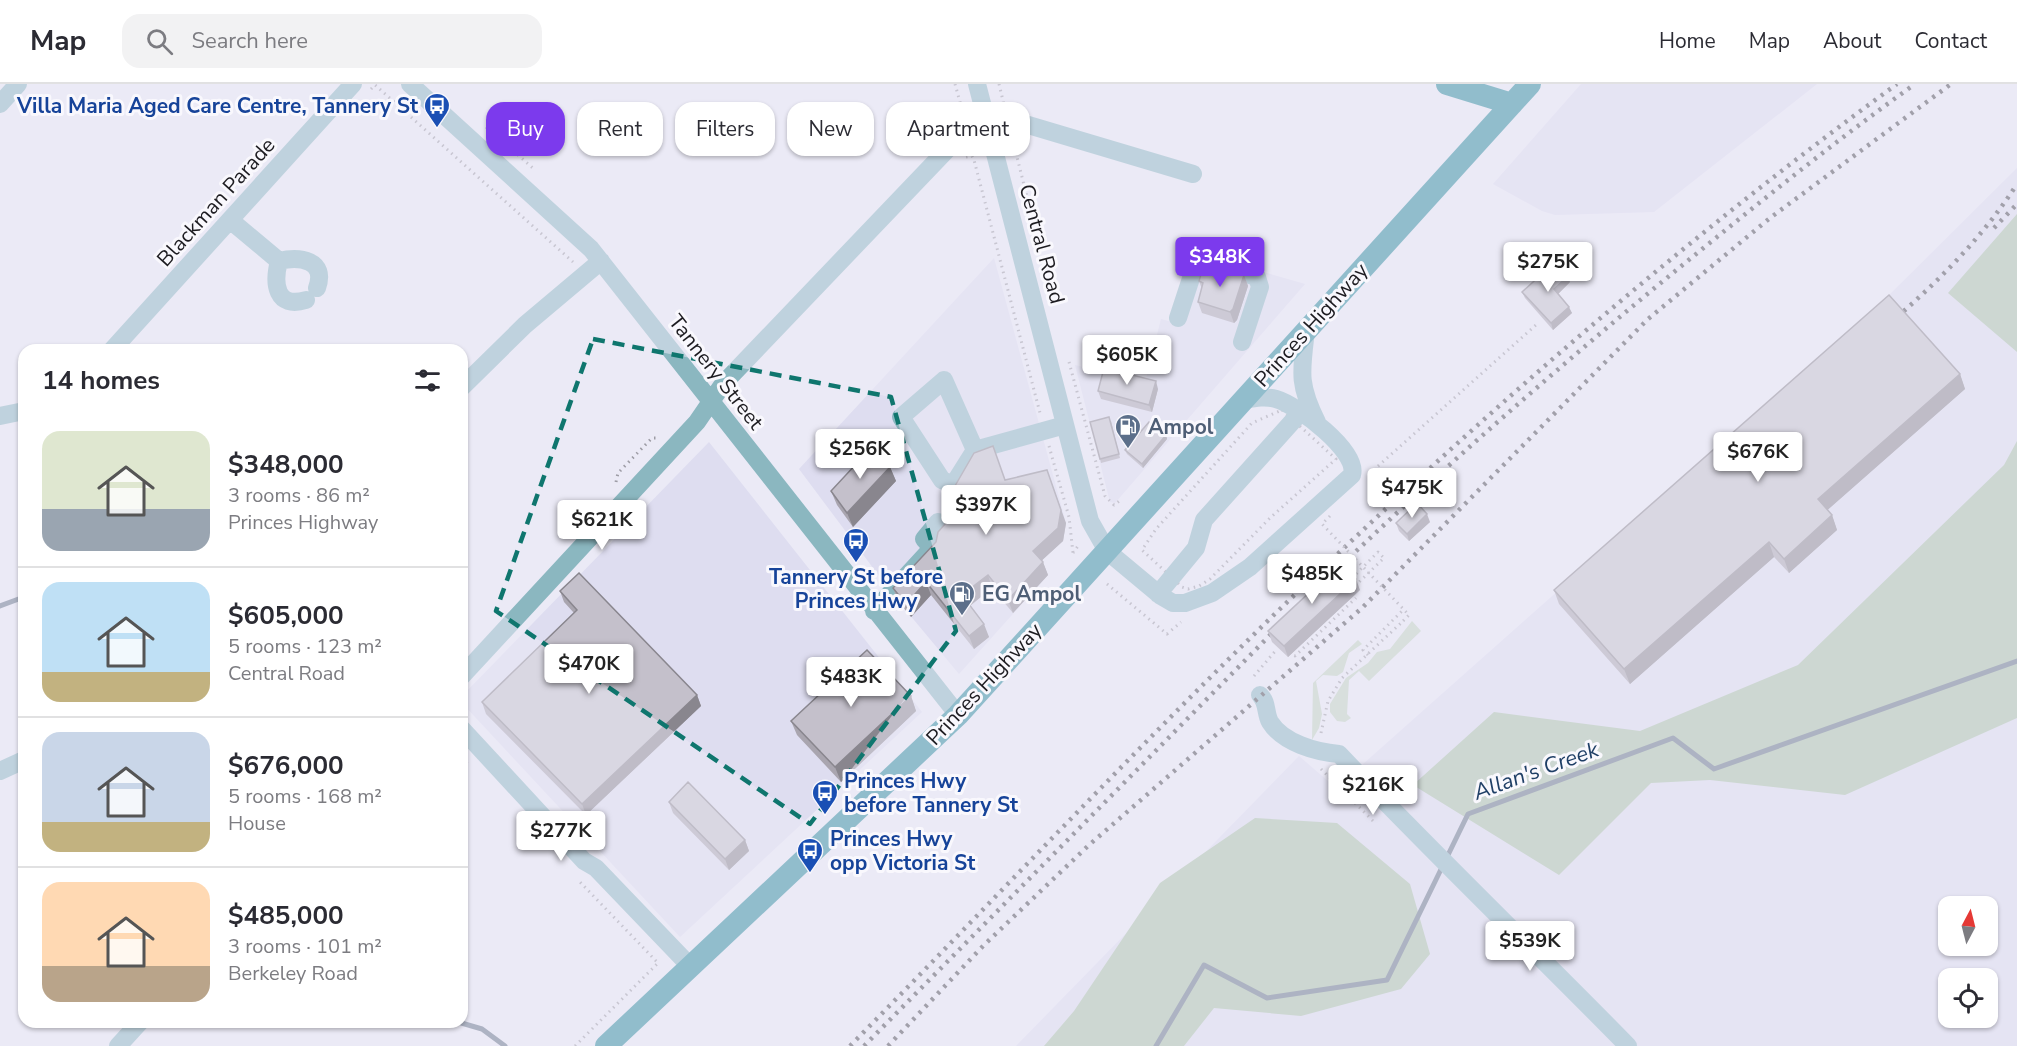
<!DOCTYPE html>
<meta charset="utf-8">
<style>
:root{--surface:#fff;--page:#f2f2f3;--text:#2b2b33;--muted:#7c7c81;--line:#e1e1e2;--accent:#7c3aed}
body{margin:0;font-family:"Nunito Sans",sans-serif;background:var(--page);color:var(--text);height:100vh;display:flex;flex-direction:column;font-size:22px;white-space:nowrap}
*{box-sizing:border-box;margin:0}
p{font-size:20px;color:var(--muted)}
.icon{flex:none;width:33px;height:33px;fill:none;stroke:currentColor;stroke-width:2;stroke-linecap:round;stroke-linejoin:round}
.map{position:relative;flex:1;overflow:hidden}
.side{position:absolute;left:18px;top:260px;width:450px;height:684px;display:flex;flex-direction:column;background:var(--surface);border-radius:18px;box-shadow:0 2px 4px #0004}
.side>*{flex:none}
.hud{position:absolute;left:486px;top:18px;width:570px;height:54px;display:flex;gap:12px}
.needle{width:39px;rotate:7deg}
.fabs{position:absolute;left:1938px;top:812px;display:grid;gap:12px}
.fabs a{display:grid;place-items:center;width:60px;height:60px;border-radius:12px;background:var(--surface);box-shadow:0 2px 4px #0004;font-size:30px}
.price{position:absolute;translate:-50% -51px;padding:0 14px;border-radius:6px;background:#fff;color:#222;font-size:20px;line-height:39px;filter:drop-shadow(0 2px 3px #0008)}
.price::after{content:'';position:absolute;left:50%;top:36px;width:18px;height:14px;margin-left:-9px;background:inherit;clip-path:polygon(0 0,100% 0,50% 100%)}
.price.active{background:var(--accent);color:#fff}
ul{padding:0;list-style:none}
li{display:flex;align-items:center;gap:18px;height:150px;padding:0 24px}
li+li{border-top:2px solid var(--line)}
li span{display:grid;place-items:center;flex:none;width:168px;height:120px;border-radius:18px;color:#555}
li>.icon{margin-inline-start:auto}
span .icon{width:72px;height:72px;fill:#fffc;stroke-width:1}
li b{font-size:26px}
h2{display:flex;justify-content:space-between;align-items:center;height:72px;padding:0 24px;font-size:26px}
.tag{padding:0 21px;border-radius:18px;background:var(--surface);box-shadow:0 2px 4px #0004;font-size:21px;line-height:54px}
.tag.active{background:var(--accent);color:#fff}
header{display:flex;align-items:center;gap:36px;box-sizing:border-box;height:84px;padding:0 30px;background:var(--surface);border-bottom:2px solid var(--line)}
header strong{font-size:28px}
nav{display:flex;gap:33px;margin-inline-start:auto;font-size:21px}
.search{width:420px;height:54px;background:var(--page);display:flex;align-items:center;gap:15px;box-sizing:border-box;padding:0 21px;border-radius:18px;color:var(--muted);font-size:22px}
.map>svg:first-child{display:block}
.built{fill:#deddf0;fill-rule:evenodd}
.green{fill:#c0d3bf}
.forest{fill:#a8c2a6}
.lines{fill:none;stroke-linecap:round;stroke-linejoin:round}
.stream{stroke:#637186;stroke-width:5}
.path{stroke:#9d9ca5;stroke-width:3;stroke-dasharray:1.5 4.5;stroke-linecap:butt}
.minor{stroke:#8bb7c0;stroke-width:18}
.major{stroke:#25889a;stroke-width:22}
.rail{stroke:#48474e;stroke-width:4.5;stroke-dasharray:3 6;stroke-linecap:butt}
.path-bridge{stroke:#9d9ca5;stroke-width:3;stroke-dasharray:1.5 4.5;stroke-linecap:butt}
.wall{fill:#a9a5af}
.shaded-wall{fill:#89868e}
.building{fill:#c4c0cb;stroke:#89868e;stroke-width:1.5}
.marked{fill:none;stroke:#0f766e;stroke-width:4.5;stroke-dasharray:12 8;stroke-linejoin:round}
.labels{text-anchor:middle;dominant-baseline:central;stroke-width:6;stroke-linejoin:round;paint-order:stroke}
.transit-label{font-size:21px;font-weight:bold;fill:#164399;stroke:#f9f8fd;text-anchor:start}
.street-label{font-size:21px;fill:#1d1c21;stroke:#f9f8fd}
.service-label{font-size:21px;font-weight:bold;fill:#4e5e75;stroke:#f9f8fd;text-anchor:start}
.water-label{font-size:22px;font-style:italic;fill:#1f3f66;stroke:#f9f8fd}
</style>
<header>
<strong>Map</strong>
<div class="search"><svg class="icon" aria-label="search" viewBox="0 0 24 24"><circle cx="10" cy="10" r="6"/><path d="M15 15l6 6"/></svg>Search here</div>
<nav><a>Home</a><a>Map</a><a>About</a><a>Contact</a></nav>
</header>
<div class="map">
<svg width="2017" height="962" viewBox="0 0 2017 962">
<rect width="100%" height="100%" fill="#ebeaf6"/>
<path class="built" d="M1581,0H1817L1654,128L1555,131L1542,127L1493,100Z
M2017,84V962H1016L1299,672L1336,704L1870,230ZM1948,822H1988V861H1948ZM1948,894H1988V933H1948Z
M1190,167L1305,200L1115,419L1110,418L1075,281L1145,299L1161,235L1175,239Z
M994,174L1066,439L1063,457L1038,479L1048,491L959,590L894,512L799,385Z
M709,358L922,628L680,853L462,619V612Z"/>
<path class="green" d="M1412,537L1421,547L1369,597L1359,587L1349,596L1347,630L1351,634L1345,638L1337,637L1330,628V620L1346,594L1368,579L1377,568L1390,565Z
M1358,556L1362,560L1349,569L1343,588L1337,592L1323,591L1316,597L1322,630L1319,644L1312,656L1313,599Z"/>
<path class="forest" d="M2017,130V268L1948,209Z
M2017,357V634L1845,711L1710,696L1651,699L1559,791L1413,701L1494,628L1640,647L1798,581L2004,381Z
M1255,734L1337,739L1410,800L1430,870L1401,905L1301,932L1214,924L1184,962H1044L1074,927L1160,799Z"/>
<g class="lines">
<path class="stream" d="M0,522L24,513
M458,938L482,945L505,962
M1156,962L1204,881L1267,914L1387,896L1468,730L1673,654L1714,685L2017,577"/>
<path class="path" d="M955,0L962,25
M999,0L1005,25
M371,5L375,1L573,178
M486,43L534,85
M1013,57L1037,153
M966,73L972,72L974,76L1040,329
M1069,278L1105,412L1114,421L1122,415
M1282,326L1336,375L1271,433L1210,495L1199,502L1188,505L1182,503L1142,466L1156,445L1252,339Z
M1049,362L1069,433L1073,469
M1369,390L1536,241
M616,398L618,389L652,354H657
M1073,469L1078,462
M1352,494L1378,468L1384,474L1356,501
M1107,500L1167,550L1181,538
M1289,569L1295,572L1356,514
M1368,571L1363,566L1404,525
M1254,592L1277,565
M1321,649L1328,617L1342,594L1401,539
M462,674L469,681
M1321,685L1373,737
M575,962L658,879L579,797"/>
<path class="minor" d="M410,0L591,165L958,631
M977,0L1090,437L1107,467L1161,512L1173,519H1185L1212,509L1250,483L1352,391C1359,367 1297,321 1276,315C1265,312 1255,314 1244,316
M0,20L18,0
M989,45L1018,38L1193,90
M230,136L279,177
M279,177C273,200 276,225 306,216
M279,177C300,172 327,176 317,204
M1178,234L1197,176L1257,193L1260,203L1242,258
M1306,247C1301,288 1298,300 1317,338
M112,266L353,0
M462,303L525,241L601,177
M0,332L24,327
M975,366L944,296L901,333L942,396L953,401L975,366L1065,341
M1158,510L1196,464L1204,436L1300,329
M874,527L932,464L924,455L938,438
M462,592L697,338L723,300L984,27
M1260,611C1268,619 1265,629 1270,638C1283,659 1316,668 1339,670C1433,769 1532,864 1628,962
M462,645L584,777L596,784L689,881
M0,687L24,676
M118,962L140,938"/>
<path class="major" d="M1447,0L1512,20
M606,962L958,631L1530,0"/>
<path class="rail" d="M1994,144L2017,120
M1890,239C1938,198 1983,153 2017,100
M1330,492C1449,378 1573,270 1701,166C1771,109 1841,53 1915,0
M850,962C994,816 1134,666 1281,524C1475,337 1679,159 1897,0
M864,962L1281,540
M888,962L984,861L1089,761L1362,524L1648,235L1770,134L1951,0"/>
<path class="path-bridge" d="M1330,432L1322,440L1409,531L1401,539"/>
</g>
<path class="wall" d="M1244,191L1248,202L1237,236L1234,239L1202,229L1198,218L1202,205L1199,197Z
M1570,198L1558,210L1572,229L1553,246L1525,214L1522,208Z
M1960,290L1965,305L1827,426L1832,431L1837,446L1789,489L1774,473L1630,600L1559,520L1554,506Z
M1158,305L1152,328L1101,315L1098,307Z
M1111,337L1120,374L1101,379L1100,375Z
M1166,351L1167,355L1143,384L1127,370L1125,366Z
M890,383L896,397L853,443L837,421L831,407Z
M1005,396L1066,439L1063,457L1042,476L1048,491L1013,529L992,504L970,522L989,553L974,565L931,511L911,533L898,517L893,504L936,458L945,440L942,432Z
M1430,438L1409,457L1399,447L1396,439Z
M1360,506L1288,573L1272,558L1268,547Z
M560,507L697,611L701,622L586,731L486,630L482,618L574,529L564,518Z
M911,612L916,627L841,698L797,651L791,637Z
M669,718L745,756L749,767L729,786L673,729Z"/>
<path class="shaded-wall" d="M1244,191L1248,202L1237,236L1234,239L1230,228Z
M1568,192L1570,198L1556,212L1554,205Z
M1569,223L1572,229L1553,246L1551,239Z
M1960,290L1965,305L1823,430L1818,415Z
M1156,297L1158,305L1152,328L1149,321Z
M1166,351L1167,355L1143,384L1142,380Z
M890,383L896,397L853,443L847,429Z
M1047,386L1066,439L1063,457L1038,480L1033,467Z
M1427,430L1430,438L1409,457L1407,450Z
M1832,431L1837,446L1789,489L1784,475Z
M1769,458L1774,473L1630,600L1624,585Z
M1043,478L1048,491L1013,529L1008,516Z
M988,491L992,504L967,524L962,511Z
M1356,495L1360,506L1288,573L1284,562Z
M926,498L931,511L911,533L906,520Z
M984,540L989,553L974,565L969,552Z
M697,611L701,622L586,731L582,720Z
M911,612L916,627L841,698L835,683Z
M745,756L749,767L729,786L725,775Z"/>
<path class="building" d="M1555,178L1568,192L1554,205L1569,223L1551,239L1522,208Z
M1204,180L1244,191L1233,225L1230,228L1198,218L1203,199L1199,197Z
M1889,211L1960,290L1818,415L1832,431L1784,475L1769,458L1624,585L1554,506Z
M1104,284L1156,297L1149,321L1098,307Z
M1109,333L1119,370L1100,375L1090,338Z
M1149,338L1166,351L1142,380L1125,366Z
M993,362L1005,396L1047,386L1061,426L1058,444L1033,467L1043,478L1008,516L988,491L962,511L984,540L969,552L926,498L906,520L893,504L936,458L938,448L946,439L942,432L944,421L974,369Z
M871,364L890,383L847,429L831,407Z
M1417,419L1427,430L1407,450L1396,439Z
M1340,480L1356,495L1284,562L1268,547Z
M579,489L697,611L582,720L482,618L577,526L560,507Z
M867,566L911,612L835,683L791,637Z
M688,698L745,756L725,775L669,718Z"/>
<path d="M0 0H2017V962H0ZM593,255L891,313L956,547L810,740L496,527Z" fill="#ebeaf6" fill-opacity=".55" fill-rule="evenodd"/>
<path class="marked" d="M593,255L891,313L956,547L810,740L496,527Z"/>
<defs>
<symbol id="bus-pin" viewBox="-11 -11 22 30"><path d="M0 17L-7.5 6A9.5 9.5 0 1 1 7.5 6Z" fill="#1a4fb4" stroke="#f9f8fd"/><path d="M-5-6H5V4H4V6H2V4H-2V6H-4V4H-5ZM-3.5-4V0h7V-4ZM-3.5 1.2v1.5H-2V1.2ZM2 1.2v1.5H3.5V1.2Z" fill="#fff"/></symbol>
<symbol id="fuel-pin" viewBox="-11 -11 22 30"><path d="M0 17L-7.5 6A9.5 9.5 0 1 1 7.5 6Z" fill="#5c6f8a" stroke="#f9f8fd"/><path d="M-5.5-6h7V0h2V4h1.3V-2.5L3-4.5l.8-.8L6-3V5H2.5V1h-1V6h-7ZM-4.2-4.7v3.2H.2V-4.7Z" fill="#fff"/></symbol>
</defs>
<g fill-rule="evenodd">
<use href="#bus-pin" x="422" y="7" width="30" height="40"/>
<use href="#fuel-pin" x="1113" y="328" width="30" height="40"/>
<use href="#bus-pin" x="841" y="442" width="30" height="40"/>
<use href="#fuel-pin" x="947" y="495" width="30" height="40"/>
<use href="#bus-pin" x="810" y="694" width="30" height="40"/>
<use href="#bus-pin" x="795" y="752" width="30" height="40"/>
</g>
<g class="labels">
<g class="transit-label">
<text x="418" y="22" text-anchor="end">Villa Maria Aged Care Centre, Tannery St</text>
<text x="856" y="493" text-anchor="middle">Tannery St before<tspan x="856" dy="24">Princes Hwy</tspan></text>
<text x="844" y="697">Princes Hwy<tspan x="844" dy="24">before Tannery St</tspan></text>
<text x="830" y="755">Princes Hwy<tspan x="830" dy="24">opp Victoria St</tspan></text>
</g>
<g class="street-label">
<text transform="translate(216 118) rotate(-48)">Blackman Parade</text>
<text transform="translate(1042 160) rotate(75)">Central Road</text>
<text transform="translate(1311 241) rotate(-48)">Princes Highway</text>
<text transform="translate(716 288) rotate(52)">Tannery Street</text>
<text transform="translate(984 600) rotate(-47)">Princes Highway</text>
</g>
<g class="service-label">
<text x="1148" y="343">Ampol</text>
<text x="982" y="510">EG Ampol</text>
</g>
<g class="water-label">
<text transform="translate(1536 687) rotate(-20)">Allan's Creek</text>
</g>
</g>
</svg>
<div class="fabs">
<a><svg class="needle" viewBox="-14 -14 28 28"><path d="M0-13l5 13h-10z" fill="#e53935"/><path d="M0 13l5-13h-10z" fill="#7c7c81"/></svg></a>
<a><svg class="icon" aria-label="locate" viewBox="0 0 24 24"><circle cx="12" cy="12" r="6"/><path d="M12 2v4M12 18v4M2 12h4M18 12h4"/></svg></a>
</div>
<b class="price active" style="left:1220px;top:204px">$348K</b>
<b class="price" style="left:1548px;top:209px">$275K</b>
<b class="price" style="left:1127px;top:302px">$605K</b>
<b class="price" style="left:860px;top:396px">$256K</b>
<b class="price" style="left:1758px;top:399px">$676K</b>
<b class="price" style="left:1412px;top:435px">$475K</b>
<b class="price" style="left:986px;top:452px">$397K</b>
<b class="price" style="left:602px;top:467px">$621K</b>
<b class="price" style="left:1312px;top:521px">$485K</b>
<b class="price" style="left:589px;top:611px">$470K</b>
<b class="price" style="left:851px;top:624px">$483K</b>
<b class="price" style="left:1373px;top:732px">$216K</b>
<b class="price" style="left:561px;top:778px">$277K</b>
<b class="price" style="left:1530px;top:888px">$539K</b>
<div class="hud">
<a class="tag active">Buy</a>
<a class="tag">Rent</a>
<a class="tag">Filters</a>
<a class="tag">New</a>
<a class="tag">Apartment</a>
</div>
<section class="side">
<h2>14 homes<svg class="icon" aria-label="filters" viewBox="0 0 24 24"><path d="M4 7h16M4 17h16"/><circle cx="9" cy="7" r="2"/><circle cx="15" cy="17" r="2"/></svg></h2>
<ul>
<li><span style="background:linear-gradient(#dfe7d0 65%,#9aa5b1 0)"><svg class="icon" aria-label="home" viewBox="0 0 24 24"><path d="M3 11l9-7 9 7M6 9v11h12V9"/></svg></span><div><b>$348,000</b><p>3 rooms · 86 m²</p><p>Princes Highway</p></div></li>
<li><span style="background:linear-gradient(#bfe0f5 75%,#c2b280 0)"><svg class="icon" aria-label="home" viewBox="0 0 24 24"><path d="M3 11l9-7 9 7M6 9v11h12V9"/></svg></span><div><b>$605,000</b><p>5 rooms · 123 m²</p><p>Central Road</p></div></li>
<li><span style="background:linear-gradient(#c9d6e8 75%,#c2b280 0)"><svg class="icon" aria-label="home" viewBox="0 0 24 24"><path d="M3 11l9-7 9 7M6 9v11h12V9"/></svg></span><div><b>$676,000</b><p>5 rooms · 168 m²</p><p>House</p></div></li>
<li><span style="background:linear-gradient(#ffd9b3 70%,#b9a48a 0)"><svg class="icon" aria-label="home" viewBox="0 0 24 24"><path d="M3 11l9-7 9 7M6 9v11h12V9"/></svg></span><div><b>$485,000</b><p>3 rooms · 101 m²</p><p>Berkeley Road</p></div></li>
</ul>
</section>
</div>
